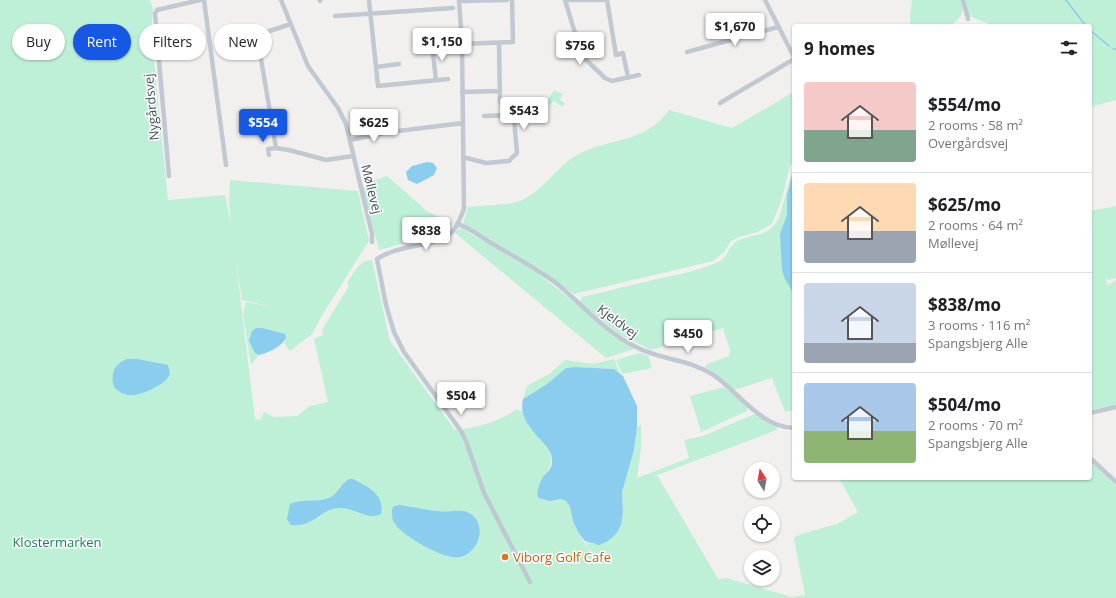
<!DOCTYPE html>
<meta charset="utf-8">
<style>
:root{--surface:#fff;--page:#f6f6f6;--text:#202124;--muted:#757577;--line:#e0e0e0;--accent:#1558e6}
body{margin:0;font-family:"Open Sans",sans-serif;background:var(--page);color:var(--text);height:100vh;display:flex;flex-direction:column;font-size:15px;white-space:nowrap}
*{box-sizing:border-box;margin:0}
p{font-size:13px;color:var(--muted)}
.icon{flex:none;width:22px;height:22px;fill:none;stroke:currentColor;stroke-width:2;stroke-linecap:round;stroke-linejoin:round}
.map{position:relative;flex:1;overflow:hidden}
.drawer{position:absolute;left:792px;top:24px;width:300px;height:456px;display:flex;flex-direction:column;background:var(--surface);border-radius:4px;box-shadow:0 1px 3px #0004}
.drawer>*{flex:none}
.guide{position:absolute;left:12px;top:24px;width:380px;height:36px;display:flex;gap:8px}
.needle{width:26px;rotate:349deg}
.buttons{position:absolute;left:744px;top:462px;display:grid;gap:8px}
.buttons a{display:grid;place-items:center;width:36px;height:36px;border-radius:50%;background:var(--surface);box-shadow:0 1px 3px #0004;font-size:20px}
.price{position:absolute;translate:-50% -34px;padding:0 9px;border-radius:4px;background:#fff;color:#222;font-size:13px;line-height:26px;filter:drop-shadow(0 1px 2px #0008)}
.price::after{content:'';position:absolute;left:50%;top:24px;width:12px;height:9px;margin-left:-6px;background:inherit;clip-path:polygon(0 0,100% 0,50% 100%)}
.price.on{background:var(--accent);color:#fff}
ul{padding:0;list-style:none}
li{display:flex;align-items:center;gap:12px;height:100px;padding:0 12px}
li+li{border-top:1px solid var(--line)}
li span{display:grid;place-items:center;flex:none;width:112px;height:80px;border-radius:4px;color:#555}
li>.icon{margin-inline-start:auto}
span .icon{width:48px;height:48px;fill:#fffc;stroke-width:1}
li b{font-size:17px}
h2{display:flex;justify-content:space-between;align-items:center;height:48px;padding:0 12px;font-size:17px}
.chip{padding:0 14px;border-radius:18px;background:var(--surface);box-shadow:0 1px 3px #0004;font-size:14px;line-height:36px}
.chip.on{background:var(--accent);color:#fff}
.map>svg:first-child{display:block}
.green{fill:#bdf0d7}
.water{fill:#8acdee}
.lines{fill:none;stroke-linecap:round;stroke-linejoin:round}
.stream{stroke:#8acdee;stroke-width:1.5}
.minor{stroke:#c0c8d2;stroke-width:4.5}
.food-dot{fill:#e8710a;stroke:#fff;stroke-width:1.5}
.labels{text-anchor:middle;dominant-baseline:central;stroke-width:3;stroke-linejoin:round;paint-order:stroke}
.street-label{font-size:13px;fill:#47505d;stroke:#fff}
.park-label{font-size:13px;fill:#158158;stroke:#fff}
.food-label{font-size:13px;fill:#c56008;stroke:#fff;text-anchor:start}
</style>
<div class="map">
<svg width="1116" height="598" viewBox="0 0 1116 598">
<rect width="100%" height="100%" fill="#f2f0ef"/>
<path class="green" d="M0,0H150L153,9L151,32L168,200L225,195L231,223L229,205L230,180L358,191L369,241L321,317L312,334L290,351L284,343L286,338L255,353L259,355L251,365L243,314L246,302L274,307L242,300L236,262L255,419L260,420L264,412L274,417L297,416L310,406L328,402L314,339L323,335L322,330L349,286L347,283C353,274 359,260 372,260L390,341L455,430C470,430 505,420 516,409L523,412C528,438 569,451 542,478L550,501L561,499L566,501L570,507L573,521L589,551L585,541L594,544L623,512L622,492L634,450L637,427L641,425V449L637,478L689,458L684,440L703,436L755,414L777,427V430L657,475L718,579L727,578L792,597L805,595L794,540L795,537L801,534L837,524L858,512L839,478H1090V461L1116,486V598H0Z
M912,0H962C964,15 962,16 951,26H910V15Z
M966,0H1116V100L1090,107V26H994L969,16L965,4Z
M554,90L563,94L560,100L565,103L562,107L554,101L550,105L546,102Z
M794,92V162L790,166L782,199L772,224L757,232L739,237L731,241L724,252L713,261L574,294L543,271L463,224L468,207C482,205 508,205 520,201C543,191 555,169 575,156C598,142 626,143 649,129C657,124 664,117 669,110L732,128Z
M794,165V410L785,412L772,378L734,390L705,367L707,364L729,356L730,350L723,328L651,350L619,334L580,302L582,297C609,291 635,284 662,278C681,274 701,270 718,262C728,258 728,245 738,241C755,232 767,239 779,218Z
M387,176L427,211L452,224L441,233L379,250L362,187L367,183Z
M1116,206V278L1107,280L1105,277L1108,285L1116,280V405L1090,410V211Z
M461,228L536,272L634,349L606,358L455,233L456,231Z
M640,353L648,355L652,368L622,374L616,360Z
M614,359L620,374L614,369L574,367L566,368L547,384L523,399L527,386L549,374L565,360L593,364Z
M724,387L747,406V411L701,432L690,396Z"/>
<path class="water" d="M427,162L433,163L437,168L434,175L417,184L408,180L406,172L412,166Z
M794,174V294L785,279L782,270L780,234L787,215V195L792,176Z
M256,328H262L285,334L286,338C281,347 268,353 259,355L255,353L249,341L252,331Z
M127,359H137L168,365L170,374C167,381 161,384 154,388C140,395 126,400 114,387C110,374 114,364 127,359Z
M574,367L614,369L623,376L637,406V427L634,450L622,492L623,512L621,525L616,534L608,541L599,545L585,541L578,532L573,521L570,507L566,501L561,499L550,501L539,498L537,495C538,489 539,483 543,477C547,472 552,469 552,462C554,442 516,429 523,399L547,384L566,368Z
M350,479H353C368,487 385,494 381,514C367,521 354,507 339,508C319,509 316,527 291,525L287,519L290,504C303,498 316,503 329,498C338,495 340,483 350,479Z
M400,505C413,507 425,510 437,511C447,513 458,509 467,512C488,521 481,551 461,557C446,561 404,537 395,524C392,520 392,514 392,509L394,506Z"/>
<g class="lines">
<path class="stream" d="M1066,0L1086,26
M1090,30L1109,46
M1113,49H1116"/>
<path class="minor" d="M204,0L226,165
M281,0L308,66L338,108L346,124L372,234V242
M320,0V1
M369,0L378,86L448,79
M459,0L462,44L464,209C461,215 458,226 453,231C435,248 398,244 377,259L386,305L394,332L404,352L461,431L466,441L484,493L530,582
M565,0H607L616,55L623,53L628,77
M565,0L582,56L605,78L612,81L639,75
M765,0L794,57
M963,0L968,19
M460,1L507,0
M335,16L453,8
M291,24L257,35L276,148L289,150L326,160L353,156
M462,44L513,42L512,0
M432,45L436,80
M687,52L778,27
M376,67L399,64
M462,92L500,91
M720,103L794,59
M484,116L511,115
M398,131L463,123
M350,140L394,131
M269,155L268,149L276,148
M463,157L486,163L509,161L517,153L514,119L502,105L500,100L499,43
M169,176L155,14L157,10L200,0
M457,224C469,227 481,237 491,243C513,256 536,268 556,283C582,304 605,332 636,347C663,361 688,358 715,376C740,394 761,427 794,428
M1090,413L1116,407
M1090,458L1116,482"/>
</g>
<circle class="food-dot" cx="505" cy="557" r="4"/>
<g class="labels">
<g class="street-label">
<text transform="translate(151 107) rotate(-95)">Nygårdsvej</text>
<text transform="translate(372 189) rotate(76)">Møllevej</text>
<text transform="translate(618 321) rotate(37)">Kjeldvej</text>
</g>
<g class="park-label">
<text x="57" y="542">Klostermarken</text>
</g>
<g class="food-label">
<text x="513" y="557">Viborg Golf Cafe</text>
</g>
</g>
</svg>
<div class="buttons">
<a><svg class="needle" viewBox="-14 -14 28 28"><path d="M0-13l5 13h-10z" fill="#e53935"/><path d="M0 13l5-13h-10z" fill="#757577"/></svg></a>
<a><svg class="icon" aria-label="locate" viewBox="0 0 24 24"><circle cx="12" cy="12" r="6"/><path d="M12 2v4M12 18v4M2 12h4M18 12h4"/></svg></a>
<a><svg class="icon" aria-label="layers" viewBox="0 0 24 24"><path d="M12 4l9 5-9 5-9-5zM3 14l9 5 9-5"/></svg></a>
</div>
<b class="price" style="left:735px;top:47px">$1,670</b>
<b class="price" style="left:442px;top:62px">$1,150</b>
<b class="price" style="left:580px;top:66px">$756</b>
<b class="price" style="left:524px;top:131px">$543</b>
<b class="price on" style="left:263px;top:143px">$554</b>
<b class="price" style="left:374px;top:143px">$625</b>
<b class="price" style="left:426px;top:251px">$838</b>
<b class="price" style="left:688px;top:354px">$450</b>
<b class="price" style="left:461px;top:416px">$504</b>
<div class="guide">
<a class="chip">Buy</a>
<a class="chip on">Rent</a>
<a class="chip">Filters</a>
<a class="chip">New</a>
</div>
<section class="drawer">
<h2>9 homes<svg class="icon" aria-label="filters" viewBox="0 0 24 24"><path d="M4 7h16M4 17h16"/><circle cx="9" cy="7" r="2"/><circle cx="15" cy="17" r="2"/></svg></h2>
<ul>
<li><span style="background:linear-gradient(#f6c9c9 60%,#7fa58c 0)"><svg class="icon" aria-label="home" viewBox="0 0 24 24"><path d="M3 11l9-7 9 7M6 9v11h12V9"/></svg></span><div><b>$554/mo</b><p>2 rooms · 58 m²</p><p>Overgårdsvej</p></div></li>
<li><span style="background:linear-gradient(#ffd9b3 60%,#9aa5b1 0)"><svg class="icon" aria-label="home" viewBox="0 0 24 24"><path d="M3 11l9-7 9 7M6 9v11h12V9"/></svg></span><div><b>$625/mo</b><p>2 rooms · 64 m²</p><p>Møllevej</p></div></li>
<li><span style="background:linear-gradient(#c9d6e8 75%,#9aa5b1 0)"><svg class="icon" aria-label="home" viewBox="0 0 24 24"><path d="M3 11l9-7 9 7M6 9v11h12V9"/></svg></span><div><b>$838/mo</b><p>3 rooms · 116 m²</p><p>Spangsbjerg Alle</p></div></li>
<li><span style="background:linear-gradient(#a9c7e8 60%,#8fb573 0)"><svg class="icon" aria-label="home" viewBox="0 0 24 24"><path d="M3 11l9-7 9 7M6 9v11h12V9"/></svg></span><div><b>$504/mo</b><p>2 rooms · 70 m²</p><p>Spangsbjerg Alle</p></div></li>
</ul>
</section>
</div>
